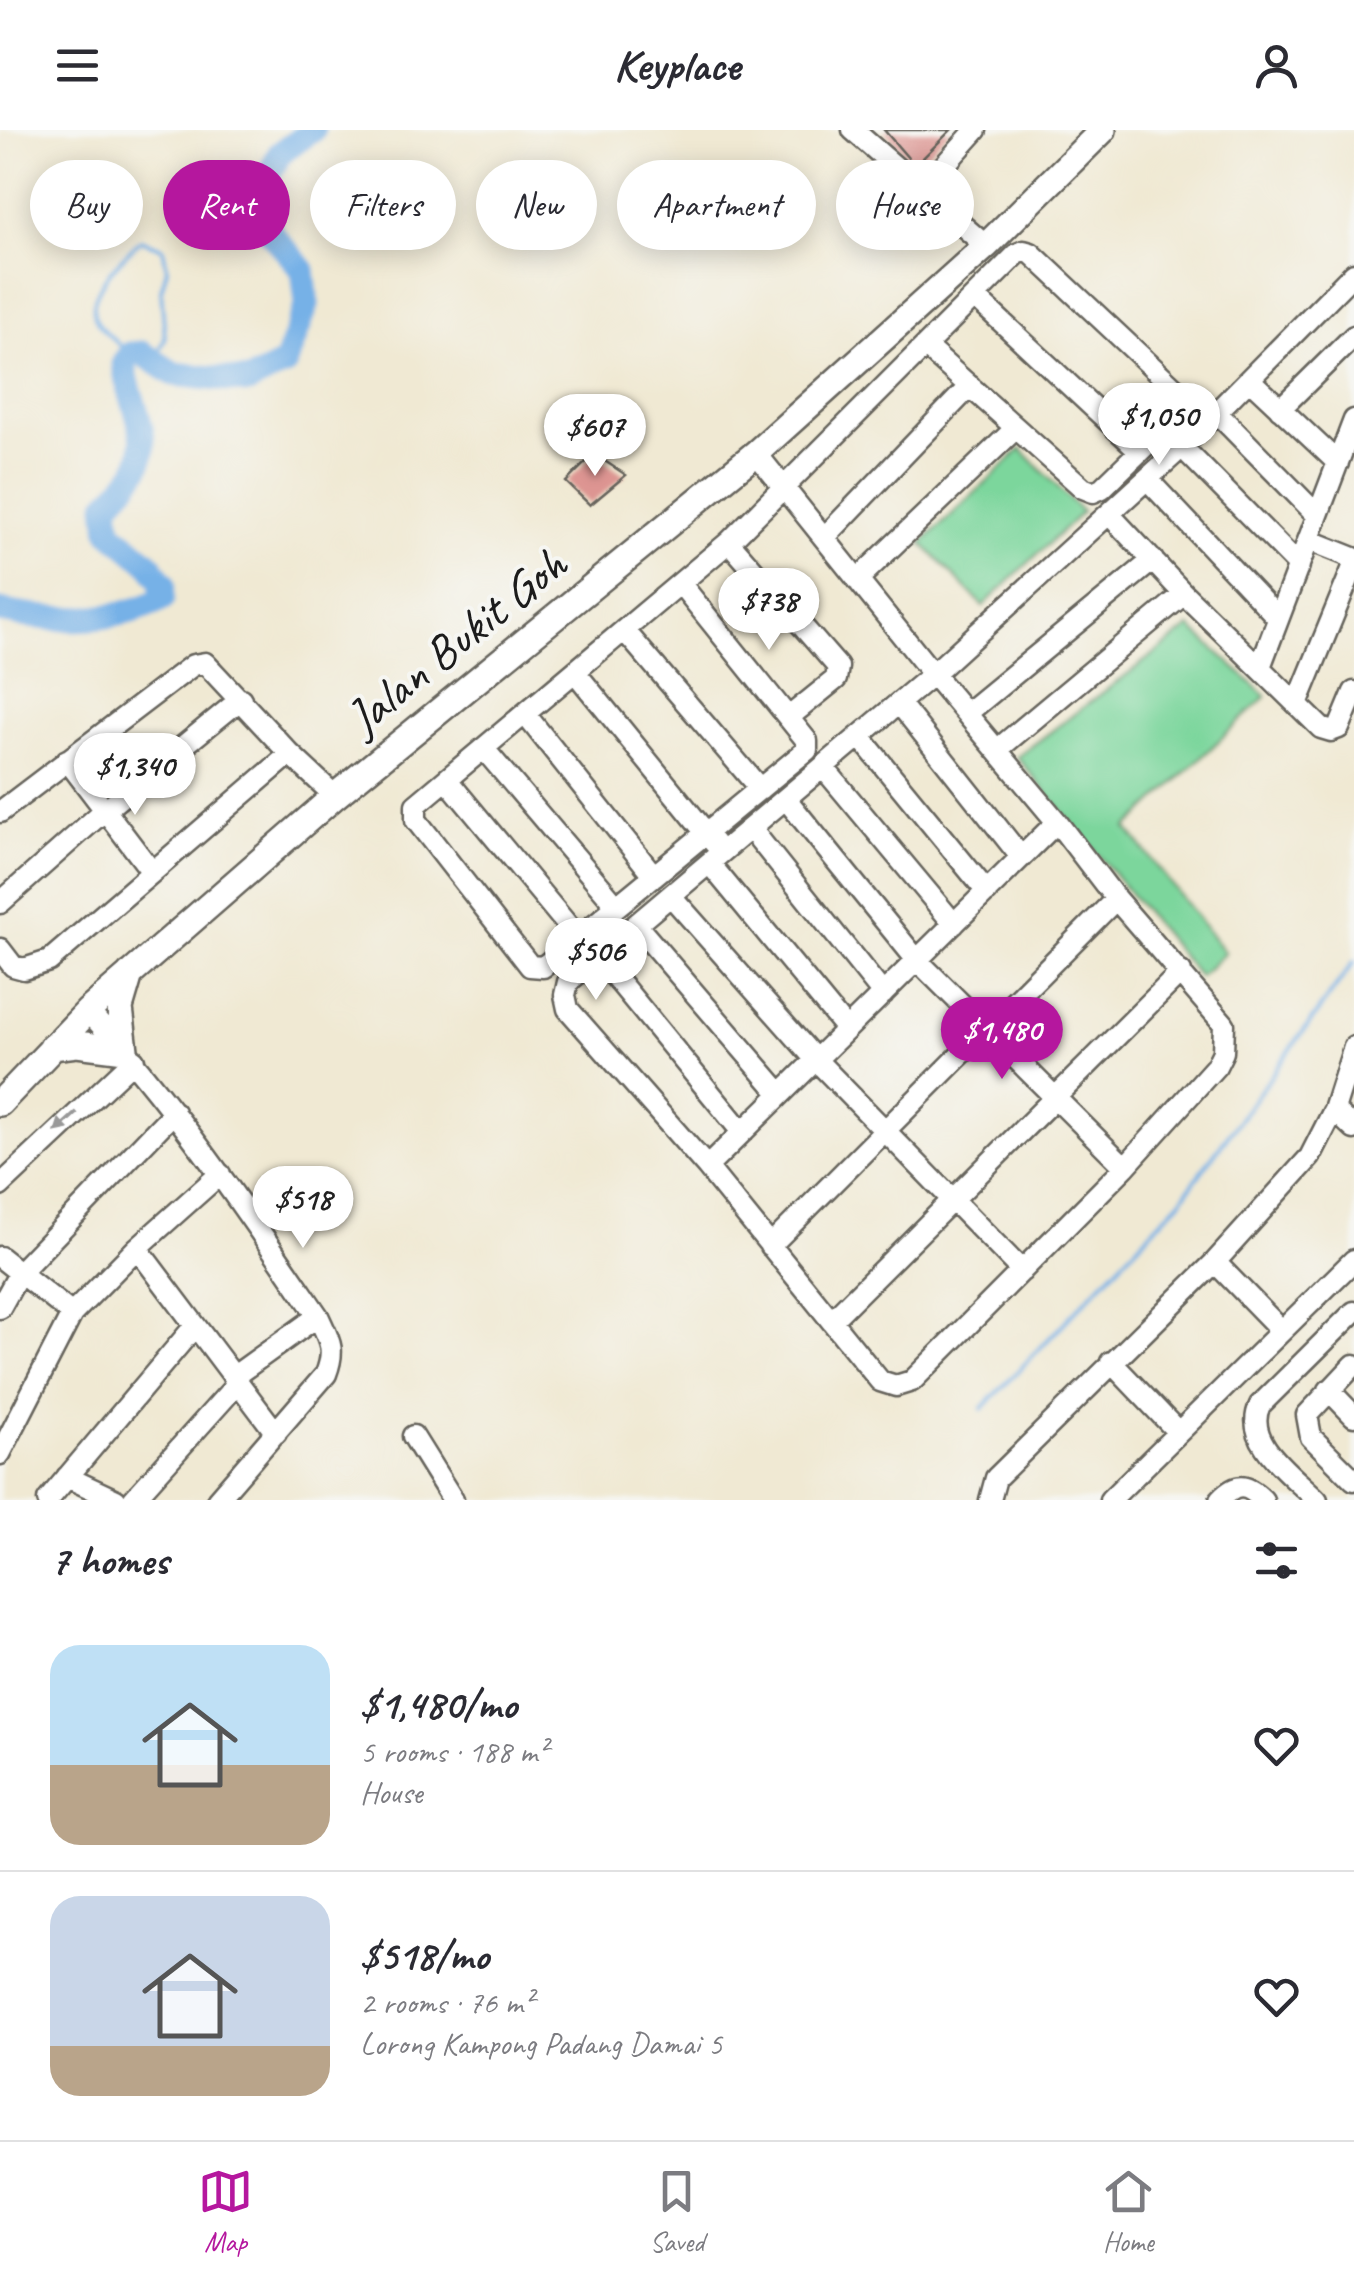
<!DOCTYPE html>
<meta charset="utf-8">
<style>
:root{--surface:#fff;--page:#f7f7f7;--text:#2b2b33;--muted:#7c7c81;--line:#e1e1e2;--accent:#b5179e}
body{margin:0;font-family:Caveat,sans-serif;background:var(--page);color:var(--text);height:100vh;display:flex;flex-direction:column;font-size:38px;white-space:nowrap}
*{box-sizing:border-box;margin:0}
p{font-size:32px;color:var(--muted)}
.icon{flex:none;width:55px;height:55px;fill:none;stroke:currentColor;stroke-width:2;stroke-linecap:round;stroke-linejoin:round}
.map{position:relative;height:1370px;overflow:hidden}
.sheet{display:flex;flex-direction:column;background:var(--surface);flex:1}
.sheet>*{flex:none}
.guide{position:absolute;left:30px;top:30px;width:1295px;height:90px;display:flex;gap:20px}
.price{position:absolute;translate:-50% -85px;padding:0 22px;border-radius:35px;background:#fff;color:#222;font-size:32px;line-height:65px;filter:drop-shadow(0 2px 5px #0008)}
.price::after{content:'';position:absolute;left:50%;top:60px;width:30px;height:22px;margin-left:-15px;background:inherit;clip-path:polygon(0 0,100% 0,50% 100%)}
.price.current{background:var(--accent);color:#fff}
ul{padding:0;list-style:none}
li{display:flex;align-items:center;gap:30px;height:250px;padding:0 50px}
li+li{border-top:2px solid var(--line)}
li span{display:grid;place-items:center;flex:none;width:280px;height:200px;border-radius:30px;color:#555}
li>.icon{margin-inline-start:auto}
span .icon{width:120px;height:120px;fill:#fffc;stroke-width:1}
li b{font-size:42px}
h2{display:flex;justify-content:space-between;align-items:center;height:120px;padding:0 50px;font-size:42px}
.tag{padding:0 35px;border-radius:45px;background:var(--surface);box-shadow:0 5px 25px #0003;font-size:35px;line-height:90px}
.tag.current{background:var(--accent);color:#fff}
header{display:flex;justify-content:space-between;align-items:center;height:130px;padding:0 50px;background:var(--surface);font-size:45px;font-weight:600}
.tabs{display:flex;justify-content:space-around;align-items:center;height:140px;border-top:2px solid var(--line);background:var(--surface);font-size:28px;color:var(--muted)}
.tabs a{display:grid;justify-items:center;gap:5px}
.tabs .current{color:var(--accent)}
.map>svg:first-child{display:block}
.green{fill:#7cd69c;stroke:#4c795c;stroke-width:2.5}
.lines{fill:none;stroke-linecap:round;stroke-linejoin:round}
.stream{stroke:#76b1e7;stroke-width:4}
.river{stroke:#76b1e7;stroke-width:25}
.building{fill:#dd9592}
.minor-casing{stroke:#66645c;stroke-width:25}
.major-casing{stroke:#66645c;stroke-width:30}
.minor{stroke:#fff;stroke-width:20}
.major{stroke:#fff;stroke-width:25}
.oneway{fill:#999}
.labels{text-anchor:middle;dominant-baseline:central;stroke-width:8;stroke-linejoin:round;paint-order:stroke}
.street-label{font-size:50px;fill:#1c1c1c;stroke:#f6f6f2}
</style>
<header><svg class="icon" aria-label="menu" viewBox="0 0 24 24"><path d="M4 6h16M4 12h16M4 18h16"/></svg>Keyplace<svg class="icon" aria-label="person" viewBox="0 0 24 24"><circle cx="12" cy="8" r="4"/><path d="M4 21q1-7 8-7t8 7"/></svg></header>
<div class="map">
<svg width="1354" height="1370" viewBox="0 0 1354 1370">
<rect width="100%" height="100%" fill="#f6f6f2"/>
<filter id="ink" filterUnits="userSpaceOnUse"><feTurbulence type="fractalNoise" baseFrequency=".01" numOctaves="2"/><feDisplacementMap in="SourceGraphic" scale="20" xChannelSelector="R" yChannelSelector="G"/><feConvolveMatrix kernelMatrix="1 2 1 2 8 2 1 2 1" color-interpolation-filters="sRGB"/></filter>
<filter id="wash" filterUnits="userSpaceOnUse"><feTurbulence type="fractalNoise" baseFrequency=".0048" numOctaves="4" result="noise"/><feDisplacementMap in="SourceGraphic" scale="40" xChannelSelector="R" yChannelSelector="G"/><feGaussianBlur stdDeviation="2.25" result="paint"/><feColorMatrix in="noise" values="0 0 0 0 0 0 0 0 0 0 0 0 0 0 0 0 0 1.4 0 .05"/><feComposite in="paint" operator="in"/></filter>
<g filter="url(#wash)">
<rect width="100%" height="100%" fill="#f0e9d3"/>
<path class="green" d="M1021,319L1082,382L983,476L922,413Z
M1190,497L1266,566L1127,698L1225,823L1199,847L1017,627Z"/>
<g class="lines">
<path class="stream" d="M130,224C121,215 102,202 96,190C83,163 124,126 141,110L163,118L167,139L161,160L165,209L155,230
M982,1279L1181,1070L1354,832"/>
<path class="river" d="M0,481C51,492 115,494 162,469L163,453L151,435L110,401L107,375C117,363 132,350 138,337C154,304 126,267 124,233L130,224L142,223L174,244L248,252L285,234L307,174L303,140L270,102L262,58L280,23L313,0"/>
</g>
<g id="blocks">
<path class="building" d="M884,0H951L915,36Z
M594,324L626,345L590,375L566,352Z"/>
</g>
</g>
<g filter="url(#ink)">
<use href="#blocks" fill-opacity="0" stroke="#66645c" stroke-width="2.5"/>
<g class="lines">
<defs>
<path id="minor" d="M853,0L986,116
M922,60L976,0
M975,167L1140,321
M1250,250L1338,333
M1280,279L1354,206
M1217,283L1317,385
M1182,317L1299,436
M756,323L933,544L1057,692L1116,769L1224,894L1223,922L1216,936L1125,1037L912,1251L896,1256L880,1251L707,1037L568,879L565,865L568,852L933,544L1182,317L1354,143
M1148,350L1278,488
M1110,385L1184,464L1321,598L1331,601L1339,598L1354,562
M824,408L970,256
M1309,410L1354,428
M729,412L838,537L836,549L789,587
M857,450L1016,298
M680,453L807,611V620L543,837L530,836L416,690V675L729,412L1017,124L1024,121L1031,123L1181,264L1184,272L1181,281L1102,358L1093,362L1083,358L926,217
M624,500L760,659
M1260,537L1354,290
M575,542L715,714
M899,573L1021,727
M1297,574L1354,435
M967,583L1153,430
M525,584L654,746
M860,607L987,762
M484,619L617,776
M997,620L1184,464
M67,630L152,742
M823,637L954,794
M447,650L579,809
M786,669L916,829L1125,1037
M0,682L193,535L205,533L290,624L335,666
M751,699L883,864
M710,734L846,899
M671,766L816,930L1022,1141
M0,773L105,680L241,569
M637,796L781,964
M0,819L13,836L24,839L49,831L290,624
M598,826L742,1002
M88,881C175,975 246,1081 318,1186C329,1210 336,1218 326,1244L217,1370
M1334,980L1354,999
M707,1037L1057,692
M0,1056L134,930
M770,1116L1116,769
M137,1118L276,1303
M0,1127L72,1184
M1215,1132L1281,1200
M0,1178L20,1142L174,982
M832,1190L1181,842
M1111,1232L1177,1301
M1354,1235L1307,1285L1311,1307L1354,1350
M233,1247L318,1186
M1329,1260L1354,1286
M413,1306L453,1370
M0,1324L72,1184L137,1118L220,1044
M67,1347L116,1370
M48,1370L194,1197
M133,1370L237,1254
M990,1370L996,1348L1215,1132L1310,1027L1334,980L1354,917
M1110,1370L1354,1130
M1220,1370C1236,1353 1246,1353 1263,1370
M1317,1370C1294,1346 1242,1312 1260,1275L1354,1182"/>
<path id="major" d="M52,917L77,914L125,920L120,878L130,844
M0,973L88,881L335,666L756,323L986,116L1103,0"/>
</defs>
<use href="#minor" class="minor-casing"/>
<use href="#major" class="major-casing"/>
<use href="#minor" class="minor"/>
<use href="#major" class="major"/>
</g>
<defs><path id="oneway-solid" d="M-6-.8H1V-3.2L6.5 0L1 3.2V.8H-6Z" transform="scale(2.5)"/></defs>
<use class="oneway" href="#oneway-solid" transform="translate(66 992) rotate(138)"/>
</g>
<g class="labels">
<g class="street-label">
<text transform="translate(456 511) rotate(-39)">Jalan Bukit Goh</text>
</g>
</g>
</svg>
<b class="price" style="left:1159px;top:338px">$1,050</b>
<b class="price" style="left:595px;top:349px">$607</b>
<b class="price" style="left:769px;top:523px">$738</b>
<b class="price" style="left:135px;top:688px">$1,340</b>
<b class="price" style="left:596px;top:873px">$506</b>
<b class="price current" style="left:1002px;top:952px">$1,480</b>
<b class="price" style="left:303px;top:1121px">$518</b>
<div class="guide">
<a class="tag">Buy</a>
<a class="tag current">Rent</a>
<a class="tag">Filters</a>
<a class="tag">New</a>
<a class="tag">Apartment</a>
<a class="tag">House</a>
</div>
</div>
<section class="sheet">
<h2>7 homes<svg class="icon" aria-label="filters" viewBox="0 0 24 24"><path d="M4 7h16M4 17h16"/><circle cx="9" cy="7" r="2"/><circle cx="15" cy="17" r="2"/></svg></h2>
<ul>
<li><span style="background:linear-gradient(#bfe0f5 60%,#b9a48a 0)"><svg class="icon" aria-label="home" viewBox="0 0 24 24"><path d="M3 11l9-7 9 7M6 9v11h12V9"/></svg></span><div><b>$1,480/mo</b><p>5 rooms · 188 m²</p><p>House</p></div><svg class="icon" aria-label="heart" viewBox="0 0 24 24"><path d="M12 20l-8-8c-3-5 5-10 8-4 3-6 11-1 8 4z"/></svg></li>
<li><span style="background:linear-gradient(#c9d6e8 75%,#b9a48a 0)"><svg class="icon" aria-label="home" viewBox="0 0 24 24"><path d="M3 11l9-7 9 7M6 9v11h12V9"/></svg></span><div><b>$518/mo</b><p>2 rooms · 76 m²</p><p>Lorong Kampong Padang Damai 5</p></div><svg class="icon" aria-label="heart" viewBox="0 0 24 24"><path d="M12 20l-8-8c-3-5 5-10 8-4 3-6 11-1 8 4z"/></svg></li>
</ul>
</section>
<nav class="tabs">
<a class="current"><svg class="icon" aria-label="map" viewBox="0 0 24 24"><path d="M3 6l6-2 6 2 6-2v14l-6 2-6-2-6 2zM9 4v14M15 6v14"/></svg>Map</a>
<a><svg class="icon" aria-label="saved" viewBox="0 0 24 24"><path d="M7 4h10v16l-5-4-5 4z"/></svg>Saved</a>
<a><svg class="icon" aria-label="home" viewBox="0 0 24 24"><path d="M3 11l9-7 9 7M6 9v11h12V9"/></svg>Home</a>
</nav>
